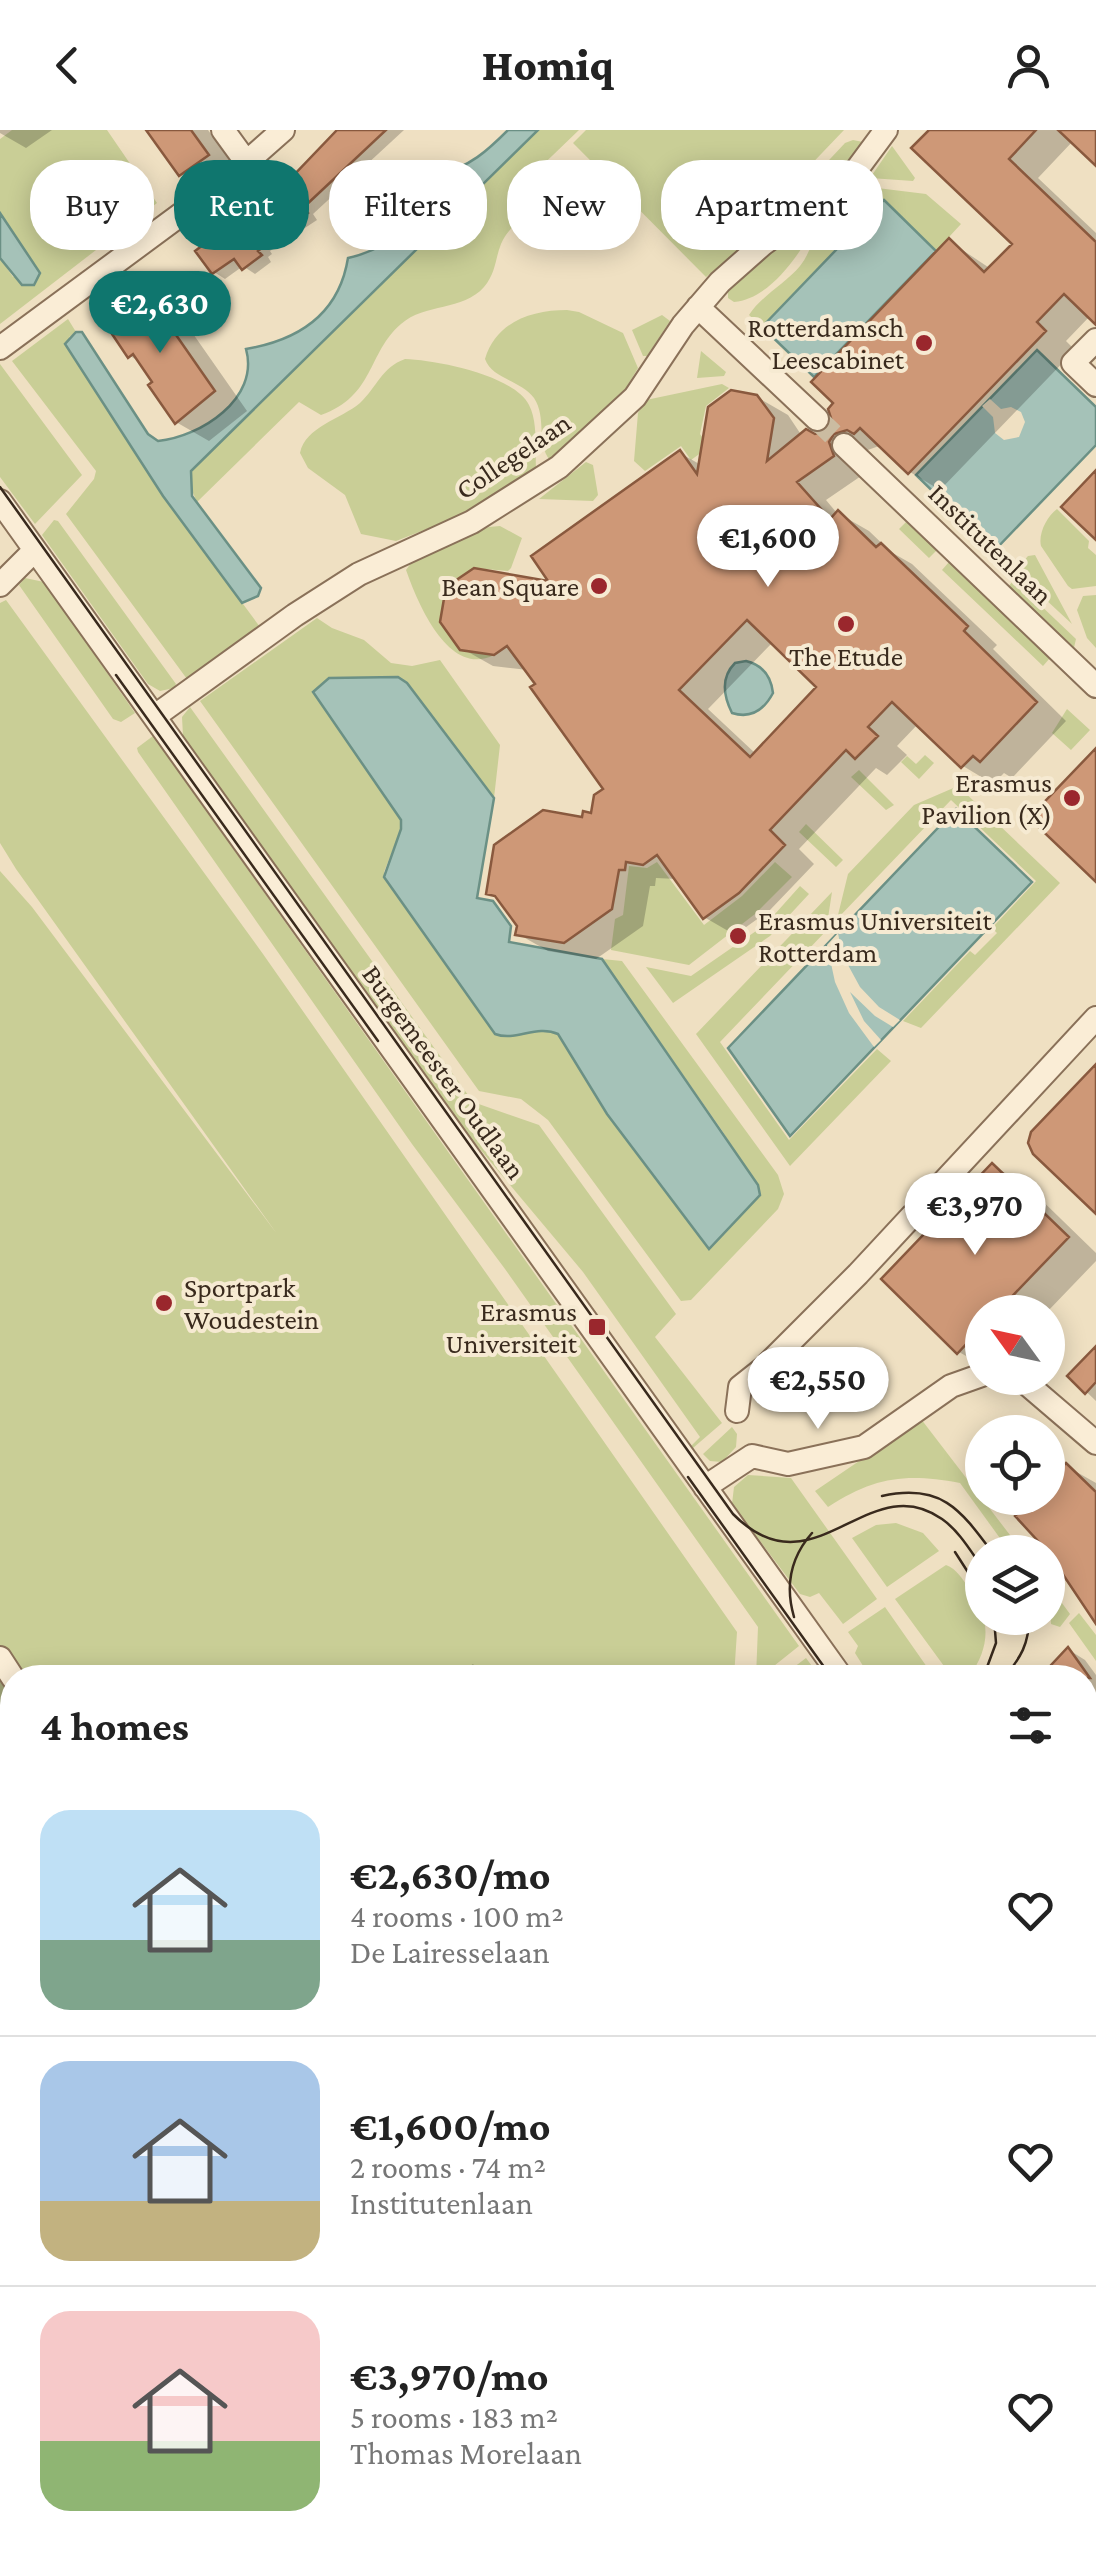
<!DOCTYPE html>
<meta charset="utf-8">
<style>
:root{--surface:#fff;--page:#f2f2f2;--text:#222;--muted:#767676;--line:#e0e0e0;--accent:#0f766e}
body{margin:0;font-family:"Crimson Pro",serif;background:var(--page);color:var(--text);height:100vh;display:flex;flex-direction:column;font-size:38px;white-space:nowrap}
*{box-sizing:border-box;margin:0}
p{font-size:32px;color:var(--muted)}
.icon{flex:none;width:55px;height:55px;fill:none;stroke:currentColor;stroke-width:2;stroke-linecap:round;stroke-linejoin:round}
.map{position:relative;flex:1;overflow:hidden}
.drawer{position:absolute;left:0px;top:1535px;width:1098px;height:892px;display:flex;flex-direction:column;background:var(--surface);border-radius:40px 40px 0 0;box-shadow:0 5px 25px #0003}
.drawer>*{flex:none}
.top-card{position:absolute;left:30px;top:30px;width:1038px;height:90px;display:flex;gap:20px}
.needle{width:65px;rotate:303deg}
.controls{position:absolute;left:965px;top:1165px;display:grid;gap:20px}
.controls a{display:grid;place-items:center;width:100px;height:100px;border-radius:50%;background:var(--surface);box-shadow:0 5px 25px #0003;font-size:50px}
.price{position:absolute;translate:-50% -85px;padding:0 22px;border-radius:35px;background:#fff;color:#222;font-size:32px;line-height:65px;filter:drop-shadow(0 2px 5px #0008)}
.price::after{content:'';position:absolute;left:50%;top:60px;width:30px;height:22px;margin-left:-15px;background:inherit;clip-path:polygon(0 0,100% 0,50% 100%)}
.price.selected{background:var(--accent);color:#fff}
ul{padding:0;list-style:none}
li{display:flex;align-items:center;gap:30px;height:250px;padding:0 40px}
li+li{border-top:2px solid var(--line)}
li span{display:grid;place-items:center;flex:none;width:280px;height:200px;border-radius:30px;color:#555}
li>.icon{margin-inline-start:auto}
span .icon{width:120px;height:120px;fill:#fffc;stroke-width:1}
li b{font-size:42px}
h2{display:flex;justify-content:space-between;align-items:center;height:120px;padding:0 40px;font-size:42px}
.chip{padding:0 35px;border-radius:40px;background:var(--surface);box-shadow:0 5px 25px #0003;font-size:35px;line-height:90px}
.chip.selected{background:var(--accent);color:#fff}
header{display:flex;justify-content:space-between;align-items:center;height:130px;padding:0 40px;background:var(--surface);font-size:45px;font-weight:800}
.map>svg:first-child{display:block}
.green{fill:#c9ce96}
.water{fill:#a5c2b8;stroke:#6b9085;stroke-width:2.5}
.pier{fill:#efe0c2}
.shadow{fill:#0003;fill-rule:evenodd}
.building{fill:#ce9877;stroke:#89593e;stroke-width:2.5;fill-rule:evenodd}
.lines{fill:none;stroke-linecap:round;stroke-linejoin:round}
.minor-tunnel{stroke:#cbbca1;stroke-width:22;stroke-dasharray:22 11;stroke-linecap:butt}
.minor-casing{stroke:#8a7159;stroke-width:26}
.major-casing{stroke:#573f2d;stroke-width:34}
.minor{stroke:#faedd6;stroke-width:22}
.major{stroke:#f3d399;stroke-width:30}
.tram{stroke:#392a1d;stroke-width:2.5}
.poi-dot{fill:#9a272d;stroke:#f6ead2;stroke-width:4}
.labels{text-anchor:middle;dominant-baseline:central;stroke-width:8;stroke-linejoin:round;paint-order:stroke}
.poi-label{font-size:28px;fill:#392a1d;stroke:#f6ead2;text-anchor:end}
.street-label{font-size:28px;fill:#392a1d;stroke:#f6ead2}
</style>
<header><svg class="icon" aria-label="back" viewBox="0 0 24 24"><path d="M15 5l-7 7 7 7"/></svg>Homiq<svg class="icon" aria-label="person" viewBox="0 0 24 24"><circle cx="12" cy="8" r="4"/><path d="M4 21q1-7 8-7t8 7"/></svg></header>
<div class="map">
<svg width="1096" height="2426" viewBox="0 0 1096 2426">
<rect width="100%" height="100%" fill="#efe0c2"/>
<path class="green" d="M12,0H107L157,73L0,194V128L13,147L40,143L0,83V9Z
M538,0H579L526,51L546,73C528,84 510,94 501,114C495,129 496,143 484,157C463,181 425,173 401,194C367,223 375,266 321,285L299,272L197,372L190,356L191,341Z
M586,0H844L801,45L789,47L774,62L785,72L783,84L706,147L573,13Z
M853,10L863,12C850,31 827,69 801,65V60L845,13Z
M892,16L915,48L913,51L870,48Z
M861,56L926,64L961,94L936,121L884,70L762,197L749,185C761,166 785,154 800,136C812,121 814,102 826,87C834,76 850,65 861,56Z
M806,97L811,104C794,131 768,169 734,172L728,168V162C752,137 778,117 806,97Z
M567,180L579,182L623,203L638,238L626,258L550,330C536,314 547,287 534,268C521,250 492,249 485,229C496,192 531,180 567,180Z
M662,185L670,191L647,226H643L632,200Z
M68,189L76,202L69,207L163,366L260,497L187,549L66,384L94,349L96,341L12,231Z
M701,221L726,242L724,246L697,248Z
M405,229C436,230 514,245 529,275C538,292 535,319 536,338L463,385L396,411L361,404L345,365L308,338L300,323C305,297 341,289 360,273C377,257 382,237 405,229Z
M0,234L82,345L35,394L0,347Z
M722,254L729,258L706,276L700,304L709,317L691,330L681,316L645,341L634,331L638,283L646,270Z
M586,332L593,335L598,365L593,371L539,369Z
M1057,379L1089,411L1088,418L1096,425V456L1072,459L1068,456L1041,416C1038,404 1047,386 1057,379Z
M54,390L58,391L176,554L174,558L160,561L148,554L42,405Z
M906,392L937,420L929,428L899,399Z
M500,396L522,408L511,438L508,441L474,438L446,458L440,492L459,518L494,525C449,548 418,474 406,440L414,429L489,397Z
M1035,425L1072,494L1015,441L1028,426Z
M949,432L1050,528L1043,536L942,440Z
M25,448L44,452L135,583L121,592L113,589L19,455Z
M1014,450L1076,509L1073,522L1007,458Z
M1096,465V518L1087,508L1077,480L1083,466Z
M6,470L263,824L737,1502L734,1547H644L600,1536L607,1547L12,1548V1590L0,1596V741L32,777L277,1104L16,739L0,713V473Z
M317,488L332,498L364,510L391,533L412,536L440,530L500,615L494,668L407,553L367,641L401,690V699L384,742L495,904C516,912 536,894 558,904L607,984L709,1119L760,1060L721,999L602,829L622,831L778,1045L784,1064L778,1079L691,1170L681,1171L548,990L521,969L479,961L200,571Z
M190,577L473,972L539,995L676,1184L655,1207L722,1293L693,1318L691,1316L700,1307L583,1142L469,1006L183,606L182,587Z
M1067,579L1090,600L1071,620L1052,603Z
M153,606L799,1516L760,1547H756L758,1497L505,1139L412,1014L138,622L137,618Z
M925,625L934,633L919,649L901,632L907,626L916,634Z
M859,640L894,675L886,680L851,647Z
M958,656L1060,753L921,898L903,891L970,821L975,825L997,803L992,798L1036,751L951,670L837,789L848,744L914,675Z
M806,694L843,730L836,737L799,702Z
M657,732L704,795L742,766L775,732L792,747L755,784L689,835L611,820L615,789L623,785L629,736L647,738Z
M800,756L809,764L770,806L673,873L646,837L691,846L766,794Z
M832,762L826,801L720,912L789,1010L877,919L891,931L790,1036L696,904Z
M921,1289L1023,1422H1010L960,1353C905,1343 875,1347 828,1377L815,1361Z
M732,1297L737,1304L736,1317L722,1332L710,1331L703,1324Z
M748,1345L791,1348L877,1469L843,1494L819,1463L810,1467L800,1464L732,1374L734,1357Z
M896,1393L923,1403L939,1421L887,1457L852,1408L876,1395Z
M946,1435C957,1439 962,1449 969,1458C991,1489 991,1516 969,1547H952L895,1469Z
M1048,1454L1070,1484L1060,1497L1051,1494Z
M885,1477L934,1547H870L855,1523L858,1516L848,1502Z
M1079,1483L1096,1505V1531L1069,1493Z
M806,1528L820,1547H781Z
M0,1707L12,1727V1924L0,1933Z
M1085,2031L1096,2049V2426H679L684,2415H1085Z
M12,2059V2193L0,2194V2068Z
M12,2224V2257L0,2258V2225Z
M12,2403V2415H41L26,2426H0V2404Z
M329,2415H532L549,2426H338Z"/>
<path class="water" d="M508,0H538L191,341L192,366L261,458L258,466L242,473L163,366L65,214L76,202H82L148,304L158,311C200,307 260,269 246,219C299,210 339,184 348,128C393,118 425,86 440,43C469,38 488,20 508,0Z
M884,70L936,121L814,247L762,197Z
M0,83L40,143L34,155H22L0,128Z
M1037,220L1096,277V315L994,421L916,345Z
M746,531C763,535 771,546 773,563C764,580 751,589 732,583C723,565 721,547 735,533Z
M398,547L407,553L494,668L477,768L493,771L511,796L509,812L602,829L758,1055L760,1065L709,1119L607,984L558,904C536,894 516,912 495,904L384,747L401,699V690L313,562L329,548Z
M956,679L1032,752L790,1006L728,918Z"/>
<path class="pier" d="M990,269L1001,279L1011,277L1021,282L1025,292L1019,307L1004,310L995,303L993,287L982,276Z
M838,803L842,824L860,857L879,877L900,890L893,897L875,886L850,862L864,891L881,910L874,917L849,883L835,852L827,815Z"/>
<path class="shadow" d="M0,0H52L26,18L0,3Z
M149,0H208L240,44L214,63L181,44Z
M341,0H404L313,84L317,90L270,121L272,124L268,127L271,132L255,144L243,136L225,149L214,142L291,52Z
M932,0H1096V33L1073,11L1038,48L1096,103V190L1090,186L1066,211L1075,220L940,360L910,342L879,316L865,321L864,344L826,370L836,382L869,401L891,422L912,434L997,515L993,519L1066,591L1012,648L1004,643L993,654L963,636L918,594L897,616L907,625L887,645L876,638L799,719L814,734L770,780L735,805L704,787L677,749L656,748L655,756H650L643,796L596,829L548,821L518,804L520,796L502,770L489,763L593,686L606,660L528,540L493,536L461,518L553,454L680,323L701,335L757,267L788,285L802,306L807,302L823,306L834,294L949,111L991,139L1015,114ZM773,512L820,557L756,624L708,579Z
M142,159L175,178L247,281L209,311L176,292L156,252L142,233L130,226L129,187Z
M993,1036L1026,1055L1096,1123V1131L1047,1182H982V1235L959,1222Z
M1096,1220V1271L1070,1246Z
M1066,1336L1096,1353V1492L1019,1387L1037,1368H1048V1356Z
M1069,1520L1085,1530L1096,1545V1675L1085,1684V1548Z
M473,1534L485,1548H453Z
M0,1535L1,1545L12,1562V1687L5,1676L9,1673L0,1659Z
M12,1874V1922L3,1929L0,1927V1883Z
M12,2315V2399L2,2393L0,2381V2316Z
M66,2415H72L91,2426H52Z
M278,2415H297L316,2426H264Z"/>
<path class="building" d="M146,0H191L209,25L179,46Z
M337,0H386L304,77L308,83L261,115L263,117L258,121L262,125L242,140L234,129L212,144L195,121L289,50Z
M929,0H1036L1009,29L1096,112V195L1064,164L1037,192L1046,201L908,344L860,298L854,304L847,300L834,304L829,312L834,326L797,352L830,389L838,380L876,417L881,413L968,496L964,501L1037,572L980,632L973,626L961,638L892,572L868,597L878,606L855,629L846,620L770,700L785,715L739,763L703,789L657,725L643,735L626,732L625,740H619L612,779L564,813L515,805L517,796L495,766L486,764L494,715L543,680L582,687L583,681L591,683L594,665L603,659L530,557L535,554L507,516L494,525L460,520L440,492L446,457L474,438L548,451L531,426L680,320L697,344L708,277L731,260L757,265L774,288L767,331L806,299L815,304L827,300L832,291L828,279L833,273L811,252L949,108L984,142L1012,114L911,18ZM747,490L816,557L750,627L679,560Z
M1058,0H1096V36Z
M142,156L215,261L175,294L148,255L152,252L133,224L128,228L108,198L125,186L117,174Z
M1096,340V410L1061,377Z
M1096,618V752L1029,688Z
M1096,934V1084L1033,1024L1028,1013L1031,1002Z
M992,1033L1069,1107L997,1182H982V1197L957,1224L881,1149Z
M1096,1216V1252L1085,1264L1067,1246Z
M1066,1333L1096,1362V1494L1048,1422L1015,1386L1033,1368H1048V1353Z
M1068,1517L1090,1548H1039Z"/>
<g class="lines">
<path class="minor-tunnel" d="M817,289L844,315"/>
<defs>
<path id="minor" d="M223,0L247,33
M698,177L817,289
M1096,210L1073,233L1096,255
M0,218L222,54L283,0
M844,315L1096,556
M0,371L842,1548
M0,455L35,420
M155,586L295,485L359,444L472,392L559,337L635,267L683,195L720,152L763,114L846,54L886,0
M1020,1248L1096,1313
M737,1281L740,1257L764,1238L858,1144L1096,888
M705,1357L752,1326L788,1334L864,1317L951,1256L982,1245
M0,1528L13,1548
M1085,1691L1096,1682
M1085,1944L1096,1960
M1085,1974L1096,1986
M0,2214L12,2213
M0,2281L12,2280
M150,2426L164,2415"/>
<path id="major" d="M1085,1782L1096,1775
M1085,1844L1096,1836
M577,2426L582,2415
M632,2426L638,2415"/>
</defs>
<use href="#minor" class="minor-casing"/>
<use href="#major" class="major-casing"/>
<use href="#minor" class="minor"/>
<use href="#major" class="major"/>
<path class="tram" d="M0,357L733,1384C814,1466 868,1336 942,1389C959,1401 970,1420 982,1437
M116,545L378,911
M688,1347L832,1548
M882,1366C941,1353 960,1379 992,1422
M955,1422L982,1464
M794,1487C785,1456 790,1428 812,1403
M983,1548L996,1513L994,1488
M1004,1548C1021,1527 1029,1514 1029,1488
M1085,1879L1096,1894
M1085,1904L1096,1919
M0,2286L12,2285"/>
</g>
<g class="poi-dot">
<circle cx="924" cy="213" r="10"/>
<circle cx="599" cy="456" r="10"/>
<circle cx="846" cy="494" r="10"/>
<circle cx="1072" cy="668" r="10"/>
<circle cx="738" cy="806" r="10"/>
<circle cx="164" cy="1173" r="10"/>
<rect x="587" y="1187" width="20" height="20" rx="5"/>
</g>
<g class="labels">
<g class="poi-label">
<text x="904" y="197">Rotterdamsch<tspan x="904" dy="32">Leescabinet</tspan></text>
<text x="579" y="456">Bean Square</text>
<text x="846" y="526" text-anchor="middle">The Etude</text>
<text x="1052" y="652">Erasmus<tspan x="1052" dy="32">Pavilion (X)</tspan></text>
<text x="758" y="790" text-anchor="start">Erasmus Universiteit<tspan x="758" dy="32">Rotterdam</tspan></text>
<text x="184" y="1157" text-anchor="start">Sportpark<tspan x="184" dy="32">Woudestein</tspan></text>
<text x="577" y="1181">Erasmus<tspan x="577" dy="32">Universiteit</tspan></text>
</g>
<g class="street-label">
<text transform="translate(513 326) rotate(-34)">Collegelaan</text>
<text transform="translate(991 414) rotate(44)">Institutenlaan</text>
<text transform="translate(444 942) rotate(54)">Burgemeester Oudlaan</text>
</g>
</g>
</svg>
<div class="controls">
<a><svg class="needle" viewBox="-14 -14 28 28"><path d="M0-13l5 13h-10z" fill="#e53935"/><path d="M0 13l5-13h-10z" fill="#767676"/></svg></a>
<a><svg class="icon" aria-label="locate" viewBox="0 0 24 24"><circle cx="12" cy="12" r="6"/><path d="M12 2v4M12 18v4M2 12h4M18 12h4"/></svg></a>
<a><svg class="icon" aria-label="layers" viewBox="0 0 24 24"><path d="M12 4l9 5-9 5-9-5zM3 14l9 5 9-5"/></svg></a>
</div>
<b class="price selected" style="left:160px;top:226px">€2,630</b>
<b class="price" style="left:768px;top:460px">€1,600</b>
<b class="price" style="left:975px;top:1128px">€3,970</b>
<b class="price" style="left:818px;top:1302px">€2,550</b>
<div class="top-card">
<a class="chip">Buy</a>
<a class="chip selected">Rent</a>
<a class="chip">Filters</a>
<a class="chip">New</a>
<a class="chip">Apartment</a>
</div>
<section class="drawer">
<h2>4 homes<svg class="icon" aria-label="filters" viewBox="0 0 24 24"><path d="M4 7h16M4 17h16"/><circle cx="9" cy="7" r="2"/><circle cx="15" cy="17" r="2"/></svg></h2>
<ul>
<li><span style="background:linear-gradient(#bfe0f5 65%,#7fa58c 0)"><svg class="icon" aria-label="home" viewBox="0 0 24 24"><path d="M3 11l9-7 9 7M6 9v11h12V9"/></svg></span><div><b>€2,630/mo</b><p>4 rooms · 100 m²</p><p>De Lairesselaan</p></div><svg class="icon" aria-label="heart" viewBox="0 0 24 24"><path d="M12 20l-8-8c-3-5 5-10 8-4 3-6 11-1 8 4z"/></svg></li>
<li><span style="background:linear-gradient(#a9c7e8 70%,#c2b280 0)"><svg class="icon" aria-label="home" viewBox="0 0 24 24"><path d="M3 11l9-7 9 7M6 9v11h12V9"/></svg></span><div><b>€1,600/mo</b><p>2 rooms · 74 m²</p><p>Institutenlaan</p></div><svg class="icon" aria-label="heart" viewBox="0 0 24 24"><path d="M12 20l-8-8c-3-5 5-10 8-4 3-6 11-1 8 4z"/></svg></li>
<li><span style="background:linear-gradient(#f6c9c9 65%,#8fb573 0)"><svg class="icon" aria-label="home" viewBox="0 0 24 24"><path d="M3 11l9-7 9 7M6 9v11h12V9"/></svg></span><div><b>€3,970/mo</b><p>5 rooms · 183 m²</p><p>Thomas Morelaan</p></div><svg class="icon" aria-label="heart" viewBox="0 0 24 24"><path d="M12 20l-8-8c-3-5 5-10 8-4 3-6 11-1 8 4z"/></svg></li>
</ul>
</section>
</div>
